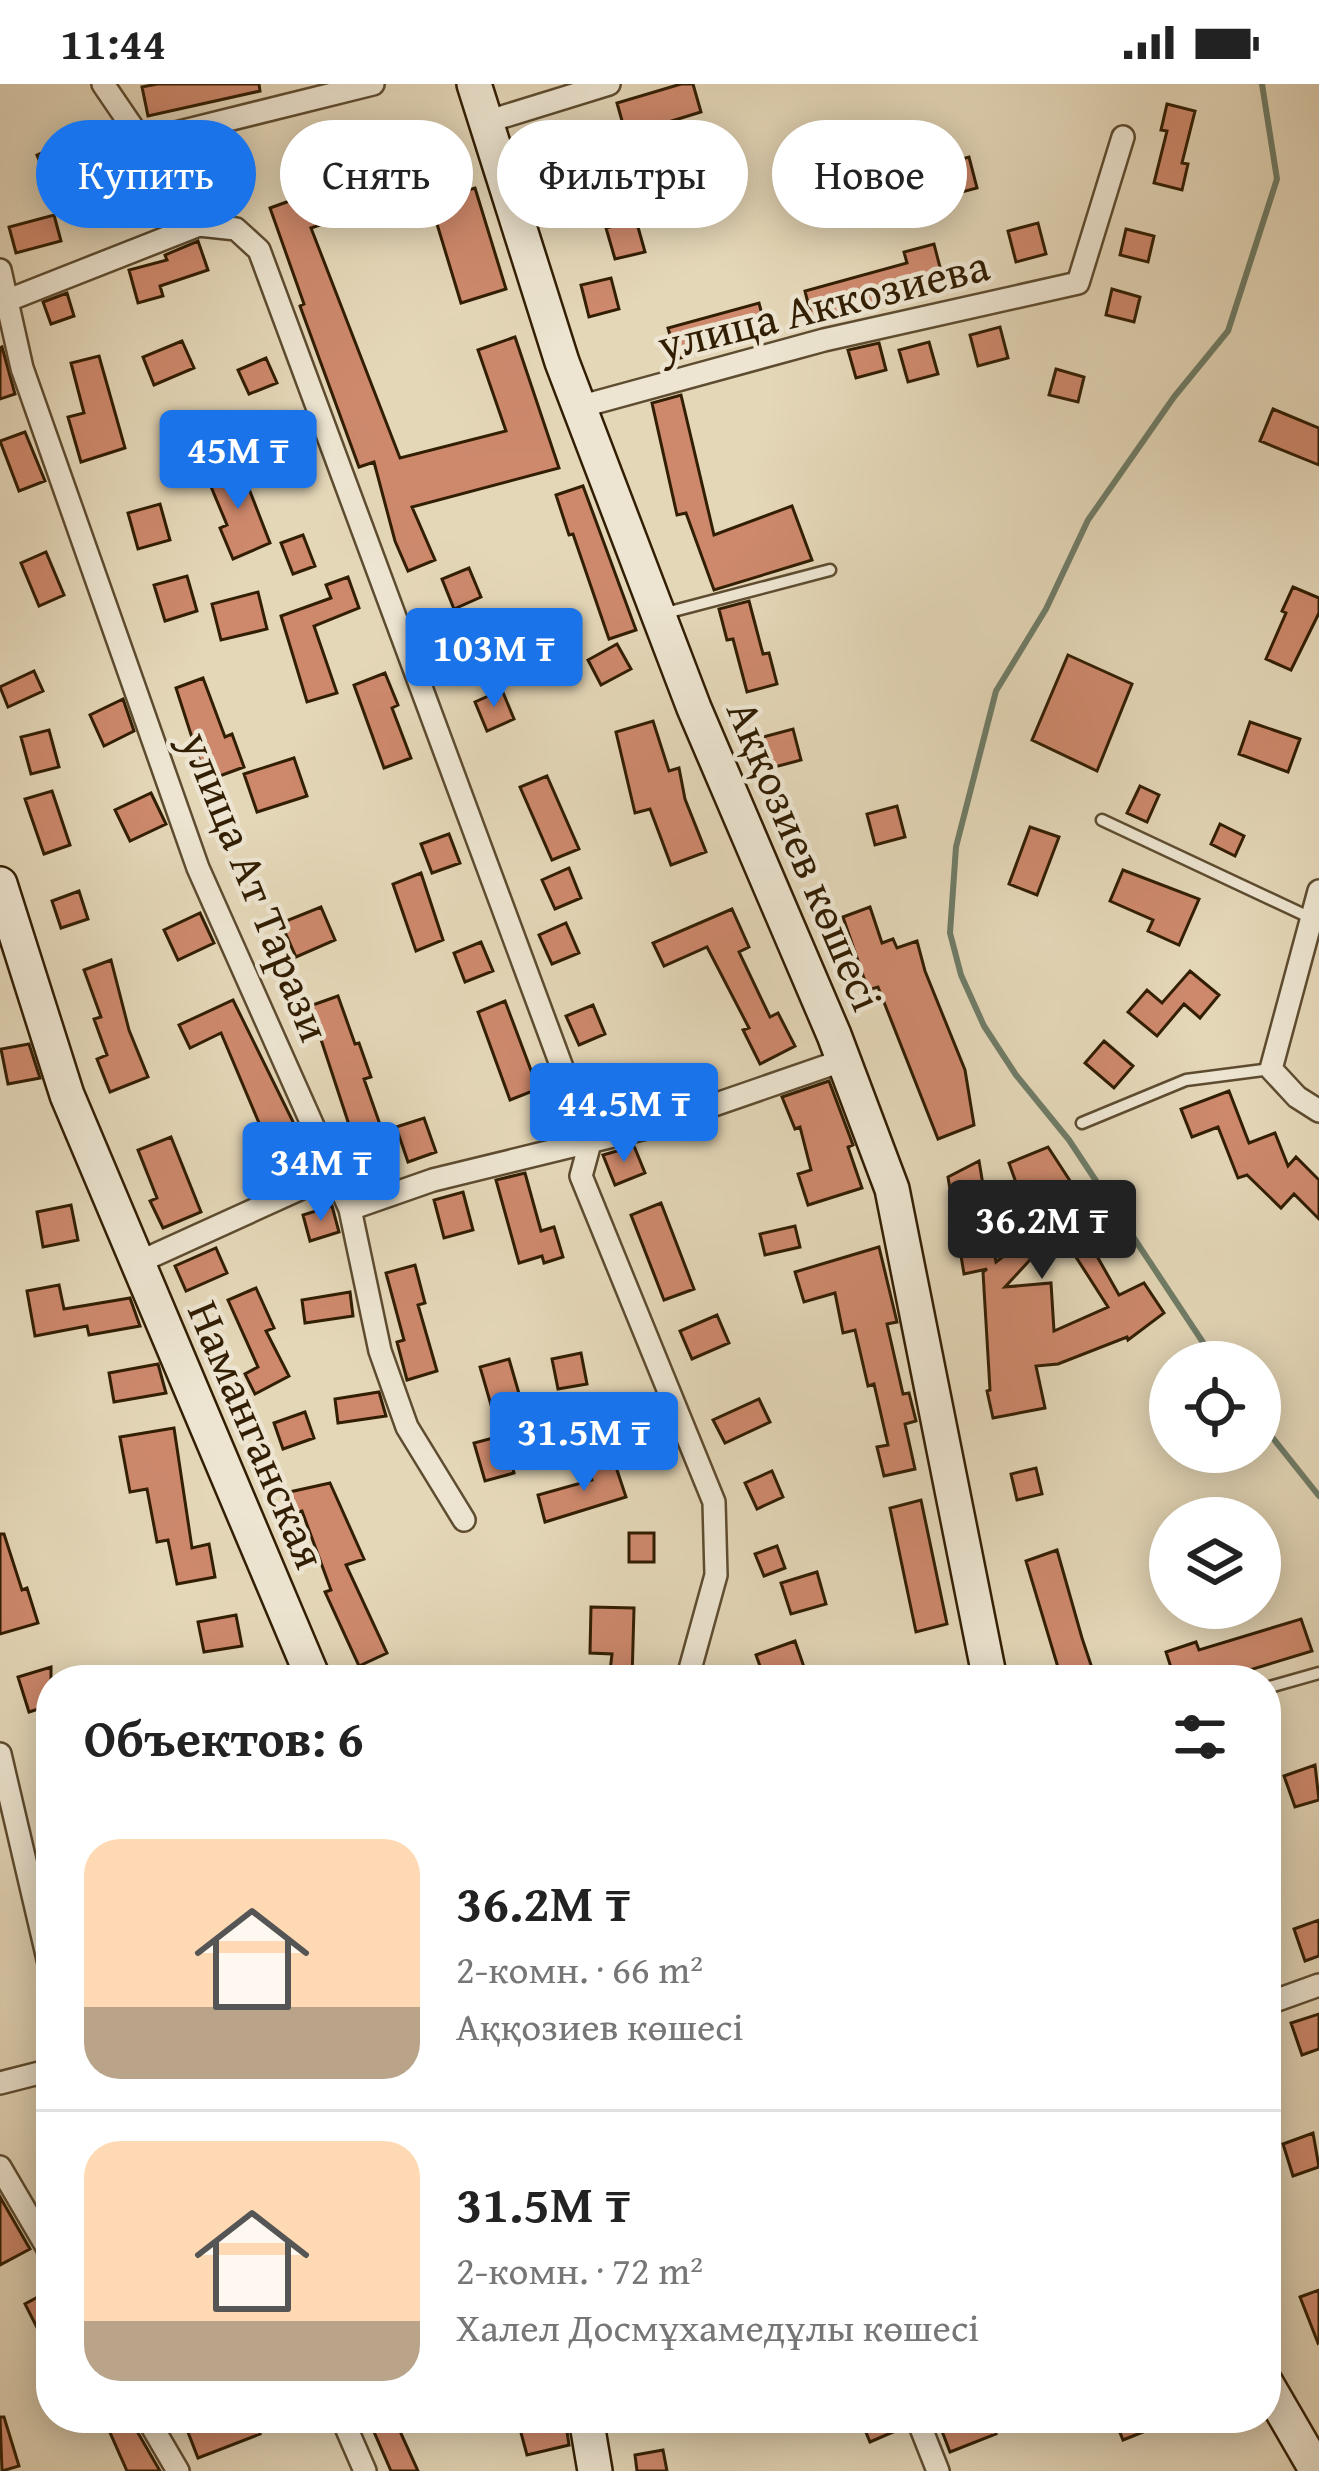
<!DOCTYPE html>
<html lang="ru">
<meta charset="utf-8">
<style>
:root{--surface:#fff;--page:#f2f2f2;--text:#222;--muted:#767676;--line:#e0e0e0;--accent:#1a73e8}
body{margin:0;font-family:"Gentium Book Plus",serif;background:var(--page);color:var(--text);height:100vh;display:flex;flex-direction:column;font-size:45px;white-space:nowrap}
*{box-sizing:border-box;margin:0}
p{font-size:39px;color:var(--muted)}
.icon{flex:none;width:66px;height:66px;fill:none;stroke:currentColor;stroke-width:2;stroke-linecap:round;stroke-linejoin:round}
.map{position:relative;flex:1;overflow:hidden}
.side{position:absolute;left:36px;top:1581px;width:1245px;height:768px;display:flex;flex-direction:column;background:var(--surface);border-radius:48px;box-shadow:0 6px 30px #0003}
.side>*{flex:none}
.banner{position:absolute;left:36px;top:36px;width:1248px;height:108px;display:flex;gap:24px}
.tools{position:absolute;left:1149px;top:1257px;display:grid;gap:24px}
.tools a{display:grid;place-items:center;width:132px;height:132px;border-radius:50%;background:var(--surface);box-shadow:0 6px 30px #0003;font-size:60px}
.price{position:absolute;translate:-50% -102px;padding:0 27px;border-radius:12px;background:var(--accent);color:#fff;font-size:39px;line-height:78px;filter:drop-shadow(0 3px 6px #0008)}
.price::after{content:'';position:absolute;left:50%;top:72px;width:36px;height:27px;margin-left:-18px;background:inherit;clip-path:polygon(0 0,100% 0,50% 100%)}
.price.current{background:#222;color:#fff}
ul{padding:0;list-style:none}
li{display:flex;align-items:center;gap:36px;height:300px;padding:0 48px}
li+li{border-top:3px solid var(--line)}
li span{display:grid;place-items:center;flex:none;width:336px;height:240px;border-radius:36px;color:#555}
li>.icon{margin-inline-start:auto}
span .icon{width:144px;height:144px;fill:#fffc;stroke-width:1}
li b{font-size:51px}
h2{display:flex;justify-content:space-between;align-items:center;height:144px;padding:0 48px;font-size:51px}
.pill{padding:0 42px;border-radius:54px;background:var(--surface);box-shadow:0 6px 30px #0003;font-size:42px;line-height:108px}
.pill.current{background:var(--accent);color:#fff}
.status{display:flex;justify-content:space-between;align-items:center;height:84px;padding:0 60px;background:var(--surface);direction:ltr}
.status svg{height:33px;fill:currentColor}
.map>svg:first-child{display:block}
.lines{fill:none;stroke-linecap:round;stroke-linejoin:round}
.stream{stroke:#6f7c67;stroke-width:6}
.building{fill:#ce896d;stroke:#321e03;stroke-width:3;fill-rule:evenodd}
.lane-casing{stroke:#5e4c30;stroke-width:15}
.street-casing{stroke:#5e4c30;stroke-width:26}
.secondary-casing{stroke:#321e03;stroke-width:38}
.lane{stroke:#ede5d1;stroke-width:10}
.street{stroke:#ede5d1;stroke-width:21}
.secondary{stroke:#ede5d1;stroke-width:33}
.labels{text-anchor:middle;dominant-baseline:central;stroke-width:9;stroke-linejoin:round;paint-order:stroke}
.street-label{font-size:45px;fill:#321e03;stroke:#ede5d1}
</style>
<div class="status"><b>11:44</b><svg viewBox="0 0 49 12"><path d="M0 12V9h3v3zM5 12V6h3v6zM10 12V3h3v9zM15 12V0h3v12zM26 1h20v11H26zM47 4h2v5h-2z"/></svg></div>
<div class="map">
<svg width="1319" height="2387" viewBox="0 0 1319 2387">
<rect width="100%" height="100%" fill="#e4d7b8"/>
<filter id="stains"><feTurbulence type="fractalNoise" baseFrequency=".00167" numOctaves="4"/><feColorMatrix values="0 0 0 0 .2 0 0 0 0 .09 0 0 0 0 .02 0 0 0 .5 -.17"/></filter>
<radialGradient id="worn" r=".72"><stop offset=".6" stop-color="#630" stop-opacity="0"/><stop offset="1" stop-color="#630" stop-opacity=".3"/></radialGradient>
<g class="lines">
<path class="stream" d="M1216,1278L1069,1056L1016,991L984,942L961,891L950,849L956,763L996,607L1046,525L1088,436L1174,313L1228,247L1277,95L1262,0
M1260,1338L1319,1412"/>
</g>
<path class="building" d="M157,0H259L260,7L148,32L142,3Z
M681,0H693L701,28L626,51L617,19Z
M1167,20L1195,27L1182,79L1188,80L1182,106L1154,99L1167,47L1161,46Z
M564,38L587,120L557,128L534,46Z
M74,55L89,90L51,106L37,71Z
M969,73L977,104L947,112L939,81Z
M373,87L385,119L311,144L400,374L506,347L478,266L515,253L559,384L412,423L435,476L408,487L395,457L374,378L359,383L300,222L304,220L270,124Z
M143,90L158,125L120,140L106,105Z
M475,104L506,205L461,219L430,117Z
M54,131L61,157L16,169L9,143Z
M636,136L645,168L615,175L606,144Z
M1038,139L1046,170L1016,178L1008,147Z
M1126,145L1154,152L1148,178L1120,171Z
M198,157L208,186L160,202L163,212L138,219L129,186L167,176L165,171Z
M934,160L942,191L881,207L884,218L813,239L805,207L907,179L904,168Z
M611,194L619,225L589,233L581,201Z
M1112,205L1140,213L1134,238L1106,231Z
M67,209L74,232L51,240L43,218Z
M759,219L767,250L677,275L668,244Z
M1000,243L1008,274L978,282L970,251Z
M182,257L194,284L154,301L143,273Z
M929,258L938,290L908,298L899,266Z
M879,259L886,286L856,294L848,266Z
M2,263L15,310L0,315V264Z
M99,272L125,364L81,378L68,333L84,329L71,279Z
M266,274L277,299L249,310L238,286Z
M1056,285L1084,293L1078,318L1049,311Z
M681,311L714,451L792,422L812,476L714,506L686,429L677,431L652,319Z
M1273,325L1319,344V381L1260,357Z
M25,348L45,397L19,407L0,357Z
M239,379L270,459L233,475L220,444L227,441L207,393Z
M583,402L636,546L609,555L573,450L569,451L556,411Z
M160,420L170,456L138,465L128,429Z
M303,451L315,482L293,490L281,459Z
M46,468L64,511L39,522L21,479Z
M469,484L481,513L454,525L442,495Z
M187,492L197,527L165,537L154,501Z
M348,493L359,524L314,542L337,609L307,618L281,532L331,514L326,501Z
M1293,503L1319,514V529L1291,586L1266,575L1286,529L1282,527Z
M258,508L267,545L221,556L212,520Z
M749,517L763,570L769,569L777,600L747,608L733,555L727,556L719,525Z
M617,560L631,585L601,601L588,576Z
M1068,571L1132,600L1097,687L1032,656Z
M34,587L43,607L8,623L0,603Z
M385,589L398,621L392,624L411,674L384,684L354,601Z
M203,594L225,653L232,650L244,683L206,697L176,604Z
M502,606L514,635L487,647L475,618Z
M123,615L134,647L104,662L90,631Z
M653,637L669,687L679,684L685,715L706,768L671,781L650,725L635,729L616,648Z
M1250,638L1300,655L1288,688L1239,670Z
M793,645L801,676L771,684L763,653Z
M49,646L59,683L31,690L21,653Z
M294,674L307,712L257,728L244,690Z
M547,692L579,765L552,776L520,703Z
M1140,702L1159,711L1147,738L1127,729Z
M52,707L70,761L44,770L25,715Z
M151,709L166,740L130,757L115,726Z
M897,722L905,753L875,761L867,730Z
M1220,740L1244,752L1235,772L1211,760Z
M1030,743L1059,753L1037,811L1009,800Z
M449,750L460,779L432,789L421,760Z
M569,784L581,814L555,825L542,796Z
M1123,786L1199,815L1179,861L1148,847L1153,836L1110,817Z
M421,789L443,856L416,867L393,800Z
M79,807L88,835L61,844L52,817Z
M321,823L335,856L296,873L281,839Z
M870,823L882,859L893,855L897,864L917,857L925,887L965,986L974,1041L938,1055L878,903L868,906L843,833Z
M732,825L749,863L739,868L770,933L778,929L795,962L760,980L743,946L749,944L707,863L664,882L653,859Z
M200,829L214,859L178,876L164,846Z
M566,839L579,869L552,880L539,851Z
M481,858L493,887L465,898L454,869Z
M111,876L129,946L148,993L110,1008L97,975L107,971L94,935L101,933L84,886Z
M1190,887L1219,911L1200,934L1184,920L1157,952L1128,928L1147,906L1162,919Z
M338,912L355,960L359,959L371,993L364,995L383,1049L355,1059L310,922Z
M233,916L302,1056L258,1074L248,1052L262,1046L221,949L190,964L179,941Z
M505,917L538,1005L510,1016L478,928Z
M593,921L605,950L579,961L566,932Z
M1104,957L1133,982L1114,1004L1085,979Z
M29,960L40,994L8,1000L1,965Z
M623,987L635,1016L608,1028L596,998Z
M829,997L853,1061L848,1063L862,1104L808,1121L798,1090L811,1086L800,1043L795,1045L782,1013Z
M1229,1007L1249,1059L1275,1049L1288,1082L1296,1073L1319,1096V1135L1294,1110L1281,1124L1247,1091L1238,1094L1218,1043L1192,1053L1181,1025Z
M424,1034L436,1068L408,1078L396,1043Z
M171,1053L201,1128L163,1144L150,1117L157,1114L138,1066Z
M634,1062L645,1089L615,1101L603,1071Z
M1048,1063L1102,1146L1085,1151L1119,1211L1144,1199L1164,1229L1128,1256L1127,1253L1058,1280L1036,1282L1045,1324L993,1334L987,1307L990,1306L983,1188L987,1185L964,1190L948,1093L979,1077L996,1178L1034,1149L1009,1079ZM1058,1145L1108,1223L1054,1247L1051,1199L1005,1203L1040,1165L1045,1179H1050L1048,1155Z
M525,1089L541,1147L554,1143L563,1173L544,1179L542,1172L519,1179L496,1096Z
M463,1108L473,1146L444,1154L434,1116Z
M661,1119L694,1205L664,1216L631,1131Z
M71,1121L78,1156L43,1163L37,1128Z
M332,1122L339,1148L310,1157L303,1131Z
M795,1142L800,1163L765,1171L760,1150Z
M879,1163L897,1238L887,1240L903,1310L909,1309L916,1337L905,1340L915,1385L884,1392L877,1363L888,1361L874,1300L868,1302L855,1246L843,1249L835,1209L804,1218L795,1188Z
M216,1164L227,1189L186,1207L175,1182Z
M415,1181L425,1219L418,1221L437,1287L407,1296L397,1258L404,1256L386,1189Z
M59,1201L64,1225L130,1214L140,1242L89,1251L87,1242L35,1252L27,1207Z
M256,1204L274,1244L266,1247L289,1292L255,1310L245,1290L258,1283L228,1216Z
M350,1208L353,1232L305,1239L302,1216Z
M717,1231L729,1259L692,1275L680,1247Z
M581,1269L587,1300L558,1305L552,1275Z
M509,1275L520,1313L491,1321L480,1283Z
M158,1280L166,1309L114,1318L109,1289Z
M379,1308L386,1332L338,1339L335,1315Z
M759,1315L770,1338L725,1359L713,1336Z
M305,1328L314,1354L283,1365L274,1339Z
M174,1344L192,1464L209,1460L215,1493L177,1500L168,1456L157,1458L147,1405L130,1408L120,1353Z
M504,1351L514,1389L485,1397L474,1359Z
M614,1377L626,1413L545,1438L538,1411L592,1396L589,1385Z
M1036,1384L1042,1410L1017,1416L1011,1390Z
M772,1387L783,1413L757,1425L745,1399Z
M330,1399L364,1475L346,1481L387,1569L359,1582L325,1508L331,1506L302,1427L290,1430L285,1409Z
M921,1416L947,1540L916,1548L890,1424Z
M629,1449H654V1478H629Z
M0,1450H4L22,1506L27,1504L38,1539L0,1550Z
M777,1462L785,1484L764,1492L755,1470Z
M1057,1466L1082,1554L1096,1596H1062L1057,1580L1026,1477Z
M817,1488L826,1520L791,1530L781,1499Z
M591,1523L634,1524L632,1596H609L612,1570L590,1569Z
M236,1531L242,1562L204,1568L198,1538Z
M1301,1535L1312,1567L1230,1592L1227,1583L1189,1596H1175L1166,1568L1196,1558L1199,1566Z
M795,1557L804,1583L765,1596L756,1571Z
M51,1583V1621L29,1628L18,1593Z
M1315,1681L1319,1716L1295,1723L1284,1692Z
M1319,1836V1872L1305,1877L1294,1845Z
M1319,1930V1965L1302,1971L1291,1939Z
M1313,2049L1319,2083L1293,2092L1283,2060Z
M0,2113L30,2165L0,2181Z
M51,2206V2271L25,2220Z
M1319,2206V2258L1318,2259L1300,2213Z
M0,2333H4L19,2382L2,2387Z
M132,2334L134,2342L160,2387H127L108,2344Z
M210,2334H253L260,2350L198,2374L186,2343Z
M368,2334H394L418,2387H391Z
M517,2334H565L569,2361L527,2371Z
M860,2334H902L905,2343L870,2358Z
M937,2334H990L996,2350L950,2368Z
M1114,2334H1176V2335L1123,2356Z
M663,2366L667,2387H637L635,2371Z"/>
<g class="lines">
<defs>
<path id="lane" d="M662,530L830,486
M1102,736L1311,834
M1082,1039L1186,996L1271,985
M1266,1604L1319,1589"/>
<path id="street" d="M103,0L199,141
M486,38L609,0
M139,58L373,0
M0,186L22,284L198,784L350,1125L380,1267L407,1343L464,1436
M6,217L199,141L236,145L259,166L590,1059L581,1092L714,1418L716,1491L687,1596
M579,323L824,256L1078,199L1123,53
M1319,807L1271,985L1297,1013L1319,1027
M350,1125L433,1096L650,1043L844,976
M137,1179L335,1089
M0,1670L51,1888
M1266,1920L1319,1901
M0,1999L51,1986
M0,2083L51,2170
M147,2334L178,2387
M342,2334L365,2387
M917,2334L938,2387"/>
<path id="secondary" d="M474,0L562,278L694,624L834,951L892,1105L990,1596
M0,800L67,1011L314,1596
M1266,2299L1317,2387
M586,2334L595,2387"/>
</defs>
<use href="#lane" class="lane-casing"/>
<use href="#street" class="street-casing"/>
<use href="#secondary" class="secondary-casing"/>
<use href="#lane" class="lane"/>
<use href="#street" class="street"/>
<use href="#secondary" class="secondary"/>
</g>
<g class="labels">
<g class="street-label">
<text transform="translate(823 220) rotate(-14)">улица Аккозиева</text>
<text transform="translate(806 771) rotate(67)">Аққозиев көшесі</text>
<text transform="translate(257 802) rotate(68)">улица Ат Тарази</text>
<text transform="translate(258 1350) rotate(67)">Наманганская</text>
</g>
</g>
<rect width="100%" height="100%" filter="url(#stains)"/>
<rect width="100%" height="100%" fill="url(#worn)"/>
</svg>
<div class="tools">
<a><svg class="icon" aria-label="locate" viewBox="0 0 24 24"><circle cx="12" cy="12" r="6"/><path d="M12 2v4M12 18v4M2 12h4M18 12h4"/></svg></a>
<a><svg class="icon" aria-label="layers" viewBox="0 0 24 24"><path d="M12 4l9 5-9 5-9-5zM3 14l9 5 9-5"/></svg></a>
</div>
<b class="price" style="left:238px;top:428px">45M ₸</b>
<b class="price" style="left:494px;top:626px">103M ₸</b>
<b class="price" style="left:624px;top:1081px">44.5M ₸</b>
<b class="price" style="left:321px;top:1140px">34M ₸</b>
<b class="price current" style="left:1042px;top:1198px">36.2M ₸</b>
<b class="price" style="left:584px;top:1410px">31.5M ₸</b>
<div class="banner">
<a class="pill current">Купить</a>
<a class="pill">Снять</a>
<a class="pill">Фильтры</a>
<a class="pill">Новое</a>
</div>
<section class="side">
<h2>Объектов: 6<svg class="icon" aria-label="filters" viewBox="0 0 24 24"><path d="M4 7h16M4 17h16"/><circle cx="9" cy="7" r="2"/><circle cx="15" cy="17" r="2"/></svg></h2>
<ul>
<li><span style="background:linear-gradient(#ffd9b3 70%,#b9a48a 0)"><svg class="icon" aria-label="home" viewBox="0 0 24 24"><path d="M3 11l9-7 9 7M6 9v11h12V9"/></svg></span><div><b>36.2M ₸</b><p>2-комн. · 66 m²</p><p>Аққозиев көшесі</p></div></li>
<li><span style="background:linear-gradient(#ffd9b3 75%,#b9a48a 0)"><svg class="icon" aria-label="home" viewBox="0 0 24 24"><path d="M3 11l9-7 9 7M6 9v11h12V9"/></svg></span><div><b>31.5M ₸</b><p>2-комн. · 72 m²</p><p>Халел Досмұхамедұлы көшесі</p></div></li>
</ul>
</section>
</div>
